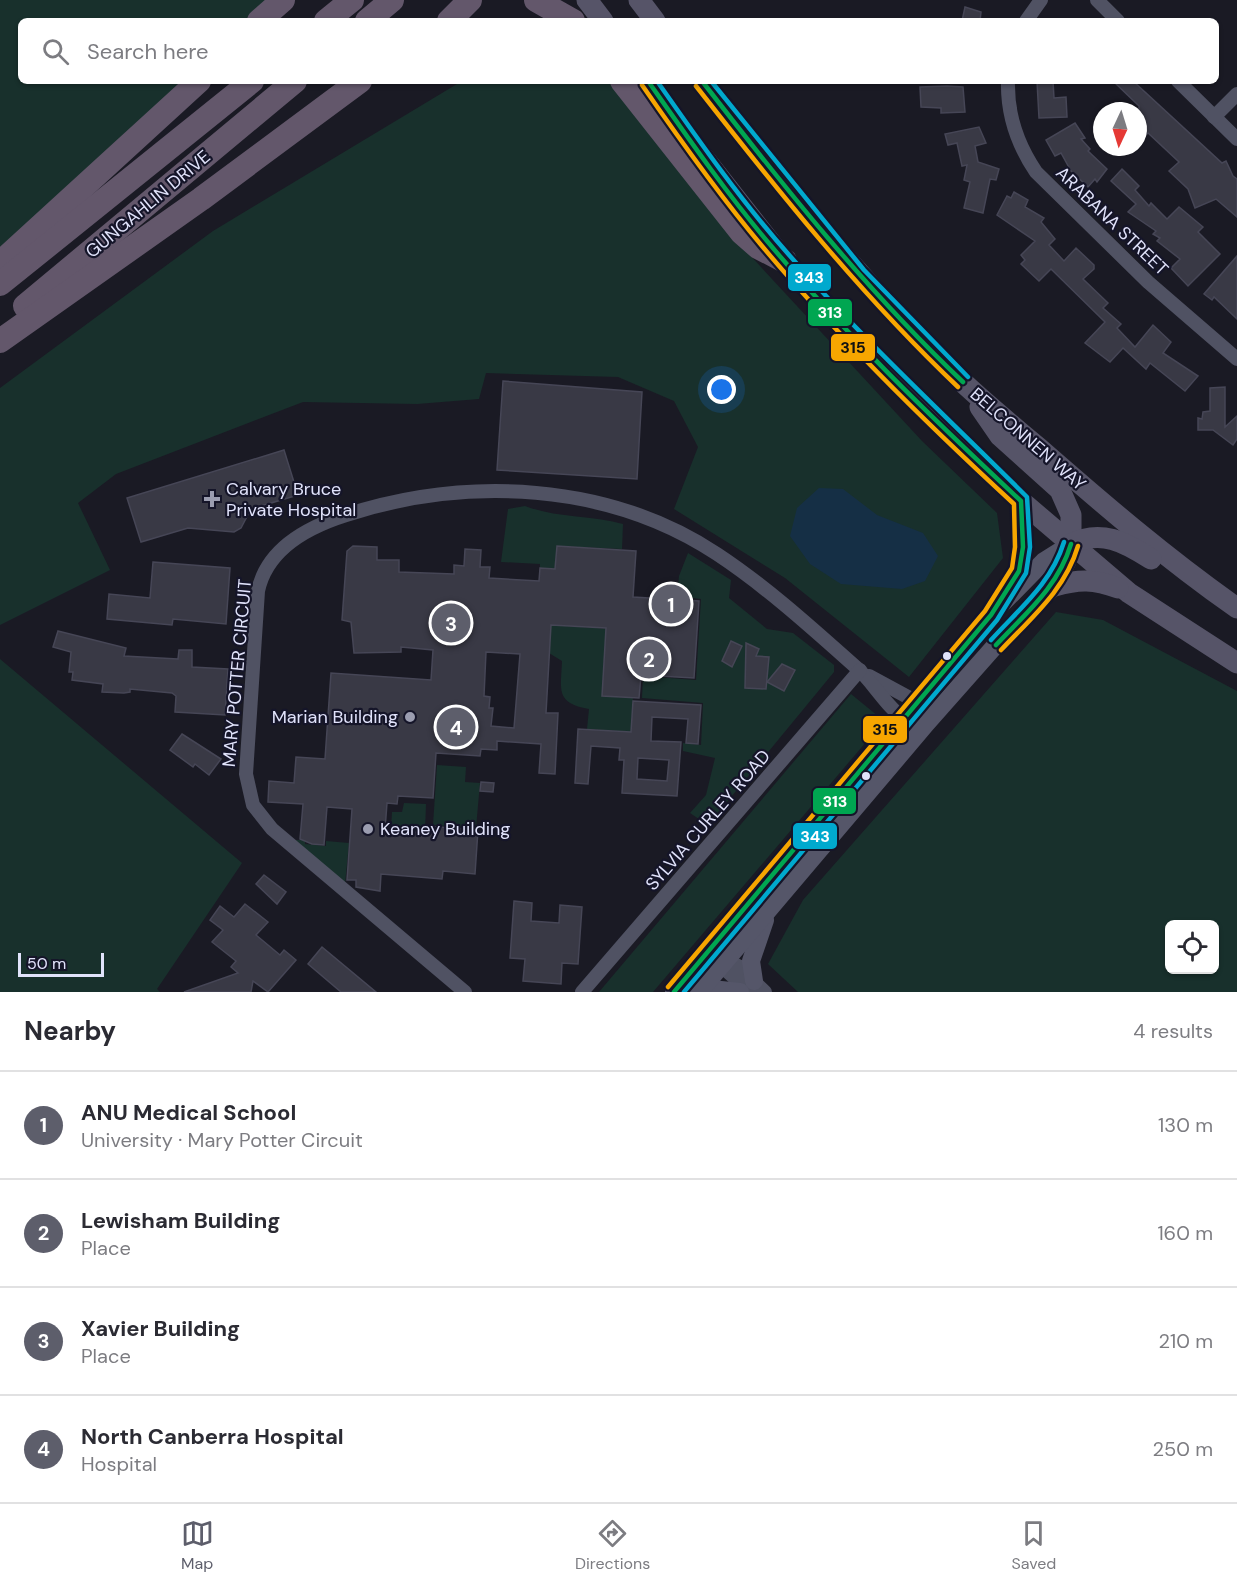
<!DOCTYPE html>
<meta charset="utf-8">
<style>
body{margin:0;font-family:"DM Sans",sans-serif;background:#f2f2f3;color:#2b2b33}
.controls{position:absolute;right:18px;bottom:18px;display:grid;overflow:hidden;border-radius:9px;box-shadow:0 2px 4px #0004}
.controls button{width:54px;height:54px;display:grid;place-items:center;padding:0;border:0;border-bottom:2px solid #e1e1e2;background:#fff;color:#2b2b33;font:30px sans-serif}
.compass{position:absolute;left:1093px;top:102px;width:54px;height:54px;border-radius:50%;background:#fff;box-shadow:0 2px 4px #0004;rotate:184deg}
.scale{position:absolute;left:18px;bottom:15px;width:86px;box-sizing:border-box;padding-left:6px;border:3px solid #e1e3fb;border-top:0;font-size:16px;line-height:21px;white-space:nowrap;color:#e1e3fb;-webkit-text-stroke:4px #151529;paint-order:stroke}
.you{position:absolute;left:722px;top:390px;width:21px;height:21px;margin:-15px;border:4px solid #fff;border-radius:50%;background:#1a73e8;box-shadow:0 0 0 9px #1a73e833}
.badge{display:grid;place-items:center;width:39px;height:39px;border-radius:50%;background:#5d5e6b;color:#fff;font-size:20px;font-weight:700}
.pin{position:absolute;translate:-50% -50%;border:3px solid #fff;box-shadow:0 2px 6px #0006}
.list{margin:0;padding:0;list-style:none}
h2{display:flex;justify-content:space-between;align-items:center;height:78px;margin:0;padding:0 24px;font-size:26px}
h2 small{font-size:20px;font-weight:400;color:#7c7c81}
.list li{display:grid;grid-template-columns:39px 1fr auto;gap:18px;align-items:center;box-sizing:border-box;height:108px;padding:0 24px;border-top:2px solid #e1e1e2}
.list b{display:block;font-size:22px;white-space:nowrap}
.list p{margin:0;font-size:20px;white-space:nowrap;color:#7c7c81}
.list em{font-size:20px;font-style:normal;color:#7c7c81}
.icon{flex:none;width:33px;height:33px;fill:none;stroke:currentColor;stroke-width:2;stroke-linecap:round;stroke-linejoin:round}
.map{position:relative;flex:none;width:1237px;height:992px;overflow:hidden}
.search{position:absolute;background:#fff;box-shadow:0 2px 4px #0004;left:18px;right:18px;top:18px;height:66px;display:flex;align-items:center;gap:15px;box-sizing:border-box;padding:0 21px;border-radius:9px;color:#7c7c81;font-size:22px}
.sheet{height:510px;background:#fff}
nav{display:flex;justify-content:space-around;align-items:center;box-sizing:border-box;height:84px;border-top:2px solid #e1e1e2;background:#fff;font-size:16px;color:#7c7c81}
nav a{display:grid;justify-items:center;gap:3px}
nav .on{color:#5d5e6b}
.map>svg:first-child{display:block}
.green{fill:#18302c;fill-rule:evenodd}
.water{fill:#152f45}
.building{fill:#393945;stroke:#464656;stroke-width:1.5;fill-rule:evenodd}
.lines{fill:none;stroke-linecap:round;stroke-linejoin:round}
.minor{stroke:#505263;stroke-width:14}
.secondary{stroke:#555669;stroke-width:18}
.primary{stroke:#565468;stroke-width:21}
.motorway{stroke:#63576b;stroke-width:24}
.bus-1-casing{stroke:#151529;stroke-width:9}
.bus-2-casing{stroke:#151529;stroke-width:9}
.bus-3-casing{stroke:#151529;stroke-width:9}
.bus-1{stroke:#00a651;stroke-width:4.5}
.bus-2{stroke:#f7a600;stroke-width:4.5}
.bus-3{stroke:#00a9ce;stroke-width:4.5}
.poi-dot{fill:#9b9db0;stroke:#151529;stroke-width:2}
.bus-dot{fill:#e1e3fb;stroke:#151529;stroke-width:2}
.labels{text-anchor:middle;stroke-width:4.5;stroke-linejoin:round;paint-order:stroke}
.street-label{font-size:18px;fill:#e1e3fb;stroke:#151529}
.poi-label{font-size:18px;fill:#e1e3fb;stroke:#151529;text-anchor:start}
.line-badge{stroke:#151529;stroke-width:2}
.badge-label{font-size:16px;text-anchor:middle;font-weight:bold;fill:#fff}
.pale-badge-label{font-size:16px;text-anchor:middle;font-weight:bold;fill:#111}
</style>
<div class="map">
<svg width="1237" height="992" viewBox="0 0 1237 992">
<rect width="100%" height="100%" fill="#1a1a24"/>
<g class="green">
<polygon points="0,0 271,0 250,21 21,21 21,81 185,81 0,252"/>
<polygon points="462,81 613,81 735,239 922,441 997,513 1003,558 909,677 785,578 674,509 698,447 674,401 618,377 486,373 479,399 417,404 303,402 116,474 78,503 110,570 0,625 0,388 213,231"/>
<path d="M525,506C556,518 590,515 623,524L622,549L557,546L555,569L540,568V564L501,562L508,509Z"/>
<polygon points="688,553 731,580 729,598 767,629 793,633 834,665 834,672 708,825 690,813 706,795 715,758 683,751 683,743 701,745 703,703 642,698 643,676 696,680 701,599 677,596 679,576"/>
<path d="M1056,612L1103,620L1237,691V992H798L768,964L803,900ZM1170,924H1214V969H1170Z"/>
<path d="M551,625L626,630L605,643L602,696L633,698L631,732L587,729L589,709C555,703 561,690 562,661L549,653Z"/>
<polygon points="0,659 242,863 157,989 160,992 0,992"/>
<polygon points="851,694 884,721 653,992 599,992"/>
<polygon points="437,765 466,767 465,782 480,783 476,828 433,825"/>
<polygon points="404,803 426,804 425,831 391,829 392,812 402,812"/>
<polygon points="295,840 305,840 305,844 326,846 326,841 349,843 345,884"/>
</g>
<polygon class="water" points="819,488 843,489 877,515 923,533 938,556 925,581 902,589 841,584 810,564 790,536 797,508"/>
<g class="building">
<polygon points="965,7 981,12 980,21 962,21"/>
<polygon points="1037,81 1053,81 1054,98 1066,97 1067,117 1039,118"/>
<polygon points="1113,81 1133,81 1222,163 1226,161 1233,176 1237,179 1237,217 1216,199 1195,208 1188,189 1169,171 1179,162 1148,133 1138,142 1139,106"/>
<polygon points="947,86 963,87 965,112 941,113 941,108 921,107 920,87"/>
<polygon points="1075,123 1085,138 1081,139 1090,149 1088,151 1107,169 1097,182 1095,179 1088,187 1071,171 1061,153 1055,156 1046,140"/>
<polygon points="979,127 986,143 975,146 978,162 999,169 996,180 990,179 983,213 964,208 970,182 964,180 967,165 962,166 957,143 948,145 945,134"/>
<polygon points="1122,169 1139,186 1135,190 1149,206 1151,203 1167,219 1179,207 1203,227 1198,232 1220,254 1188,286 1171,268 1180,259 1157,241 1160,238 1153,234 1156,231 1128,212 1136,204 1111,181"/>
<polygon points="1014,192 1028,200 1025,207 1044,218 1041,222 1055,239 1049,245 1064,261 1076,248 1094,265 1094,269 1083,279 1108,303 1103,308 1121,324 1117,328 1135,347 1153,325 1171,342 1163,353 1198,376 1185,391 1150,363 1146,369 1123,348 1110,362 1085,343 1105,322 1051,269 1039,281 1021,264 1025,260 1021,255 1035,241 997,215 1007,196 1011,198"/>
<polygon points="1237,256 1237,319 1214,297 1212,300 1204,294"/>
<polygon points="503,381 642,392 637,479 497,470"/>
<polygon points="1225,387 1225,427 1237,416 1237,439 1233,445 1213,430 1198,430 1198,418 1202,419 1203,412 1210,411 1210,388"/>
<polygon points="284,450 298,495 251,509 241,528 234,532 188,528 141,542 127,498"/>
<path d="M353,546L377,547V560H399V572L454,574V565L464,566L465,549L481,550L480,567H490L489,578L539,581L540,568L555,569L557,546L636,551L633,597L699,601L694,678L641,675L639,698L602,696L606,628L551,625L546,713H558L555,774L539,773L541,744L497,741V750L481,749L480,756L436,753L433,798L398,796L397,804L387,803L385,830L426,833L427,826L478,830L475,874L443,871L442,879L381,874L380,891L356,887V880H347L352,809L327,807L324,845L312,844L300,839L303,804L268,802L269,781L294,783L296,757L325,759L331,673L431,680L433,650L401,647V652L354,653L351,622L342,620L347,551ZM486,652L520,654L514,728L491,726L493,708H489L490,697L484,696Z"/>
<polygon points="153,562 230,568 226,624 173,619 172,625 107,619 109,594 150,598"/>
<polygon points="58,631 126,648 124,656 178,659 179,650 192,650 192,667 228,669 225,715 175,712 176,696 172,693 130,689 130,692 124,693 102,692 103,684 72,680 73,672 69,672 71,652 53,647"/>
<polygon points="731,641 742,646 732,667 722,661"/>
<polygon points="746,643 759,649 756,656 769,657 766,689 745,688"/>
<polygon points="782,664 795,670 784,691 767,682"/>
<path d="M633,701L701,705L698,744L686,743L688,719L652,717L651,741L681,742L677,796L622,793L624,760H619L620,748L591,746L588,784L575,783L578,729L631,732ZM638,758L669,760L667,781L637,779Z"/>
<polygon points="182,734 221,759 209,775 195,764 193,767 170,750"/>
<polygon points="481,782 494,783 493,792 480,791"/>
<polygon points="264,875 286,892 277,904 256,884"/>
<polygon points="514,901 532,903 531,921 559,923 560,905 582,907 578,964 562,963 561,984 523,981 525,959 510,958"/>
<polygon points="245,904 268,922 256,935 280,955 284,950 296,960 268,992 253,981 251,992 184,992 238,973 231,967 236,961 212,942 223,930 210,920 220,906 234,917"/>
<polygon points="322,947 376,992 341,992 308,964"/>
</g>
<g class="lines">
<g class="minor">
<polyline points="1097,0 1118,21"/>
<polyline points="1026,21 1041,0"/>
<path d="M1008,81C1007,115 1017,144 1036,172L1148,282L1237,359"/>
<polyline points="1178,81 1237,139"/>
<polyline points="1214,117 1237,94"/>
<polyline points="869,676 917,702 920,709"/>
<polyline points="709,951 738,966 765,992"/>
<polyline points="716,961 750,992"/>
<path d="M465,992L272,829L253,805L246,774L258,591C267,548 308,527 346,515C467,476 608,482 717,554C767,587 813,629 858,669C871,680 890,711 904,718C910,721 919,722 926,724"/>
<polyline points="582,992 860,670"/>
</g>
<g class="secondary">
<polyline points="754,981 751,961 765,920"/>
<polyline points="702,988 740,992"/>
<polyline points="674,992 991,615 1044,561 1071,544"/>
<polyline points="699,992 926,724 1018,620 1055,586 1067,562 1071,544"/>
</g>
<g class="primary">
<polyline points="587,0 603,21"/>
<polyline points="639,0 655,21"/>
<polyline points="648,81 682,130 785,261 859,343 918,403 1021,501 1129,593 1237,663"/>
<path d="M702,81C778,180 856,275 944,364C973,394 1007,421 1039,448C1103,504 1167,559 1237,608"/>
<polyline points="980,407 1000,436 1060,490 1071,515 1071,544"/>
<path d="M1071,544C1101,529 1125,542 1151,559"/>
<path d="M1055,586C1079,579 1094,579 1118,588"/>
<polyline points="991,615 1019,571 1023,547 1021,501"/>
</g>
<g class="motorway">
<polyline points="536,0 573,21"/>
<polyline points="259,21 283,0"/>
<polyline points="326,21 352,0"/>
<polyline points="367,21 392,0"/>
<polyline points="449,21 470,0"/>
<polyline points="622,81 742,233 758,247 785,261"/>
<polyline points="0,263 199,81"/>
<polyline points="0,284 252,81"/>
<polyline points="25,306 295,81"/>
<polyline points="0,341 201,199 360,81"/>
</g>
<g class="bus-1-casing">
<g id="bus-1">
<path d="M648,81C686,135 724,190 767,241C845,334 933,419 1021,501L1023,547L1019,571L991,615L674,992"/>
<path d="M702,81C784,187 866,290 963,382"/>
<path d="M996,645C1026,613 1058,587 1071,544"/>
</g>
</g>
<g class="bus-2-casing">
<g id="bus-2">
<path d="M642,85C680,140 719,195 762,246C839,338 926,423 1014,504L1015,547L1012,568L985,611L668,987"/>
<path d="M696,86C778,191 861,295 958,387"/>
<path d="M1001,650C1032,617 1065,590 1078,546"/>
</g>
</g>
<g class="bus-3-casing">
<g id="bus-3">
<path d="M657,81C699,141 741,201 790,256C864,341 947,417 1027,497L1030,547L1026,573L997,620L684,992"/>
<polyline points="711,81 864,270 968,377"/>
<path d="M991,640C1019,609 1051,584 1064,542"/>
</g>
</g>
<use href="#bus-1" class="bus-1"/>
<use href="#bus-2" class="bus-2"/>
<use href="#bus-3" class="bus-3"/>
</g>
<g class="poi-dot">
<path d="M209 490h6v6h6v6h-6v6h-6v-6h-6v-6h6z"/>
<circle cx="410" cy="717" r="6"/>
<circle cx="368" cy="829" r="6"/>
</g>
<g class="bus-dot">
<circle cx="947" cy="656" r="5"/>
<circle cx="866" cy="776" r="5"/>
</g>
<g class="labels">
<g class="street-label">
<text transform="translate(148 204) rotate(-40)" y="6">GUNGAHLIN DRIVE</text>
<text transform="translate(1112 221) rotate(44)" y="6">ARABANA STREET</text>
<text transform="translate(1028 439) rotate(41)" y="6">BELCONNEN WAY</text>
<text transform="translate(237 673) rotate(-85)" y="6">MARY POTTER CIRCUIT</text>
<text transform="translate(708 820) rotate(-49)" y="6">SYLVIA CURLEY ROAD</text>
</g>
<g class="poi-label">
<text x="226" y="495">Calvary Bruce<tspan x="226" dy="21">Private Hospital</tspan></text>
<text x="398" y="723" text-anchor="end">Marian Building</text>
<text x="380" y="835">Keaney Building</text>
</g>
</g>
<g class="line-badge">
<rect x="787" y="263" width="45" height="29" rx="6" fill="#00a9ce"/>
<rect x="807" y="298" width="46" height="29" rx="6" fill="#00a651"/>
<rect x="830" y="333" width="46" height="29" rx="6" fill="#f7a600"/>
<rect x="862" y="715" width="46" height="29" rx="6" fill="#f7a600"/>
<rect x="812" y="787" width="45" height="28" rx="6" fill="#00a651"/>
<rect x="792" y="822" width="46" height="28" rx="6" fill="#00a9ce"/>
</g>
<g class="badge-label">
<text x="809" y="283">343</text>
<text x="830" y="318">313</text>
<text x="835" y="807">313</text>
<text x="815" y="842">343</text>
</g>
<g class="pale-badge-label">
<text x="853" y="353">315</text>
<text x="885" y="735">315</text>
</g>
</svg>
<div class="controls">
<button><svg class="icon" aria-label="locate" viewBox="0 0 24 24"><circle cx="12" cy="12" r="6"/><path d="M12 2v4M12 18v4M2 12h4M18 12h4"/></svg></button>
</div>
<svg class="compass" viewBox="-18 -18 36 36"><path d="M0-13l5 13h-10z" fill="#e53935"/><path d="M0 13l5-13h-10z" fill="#7c7c81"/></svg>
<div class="scale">50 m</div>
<div class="you"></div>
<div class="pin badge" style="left:671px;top:604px">1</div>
<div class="pin badge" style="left:649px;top:659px">2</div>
<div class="pin badge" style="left:451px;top:623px">3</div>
<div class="pin badge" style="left:456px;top:727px">4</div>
<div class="search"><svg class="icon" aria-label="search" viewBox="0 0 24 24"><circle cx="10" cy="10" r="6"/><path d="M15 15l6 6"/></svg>Search here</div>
</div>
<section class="sheet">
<h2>Nearby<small>4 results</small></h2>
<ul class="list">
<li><span class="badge">1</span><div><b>ANU Medical School</b><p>University · Mary Potter Circuit</p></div><em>130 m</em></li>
<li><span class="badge">2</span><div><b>Lewisham Building</b><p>Place</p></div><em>160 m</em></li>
<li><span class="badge">3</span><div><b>Xavier Building</b><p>Place</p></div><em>210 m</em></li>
<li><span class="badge">4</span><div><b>North Canberra Hospital</b><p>Hospital</p></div><em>250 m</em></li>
</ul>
</section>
<nav>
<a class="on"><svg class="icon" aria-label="map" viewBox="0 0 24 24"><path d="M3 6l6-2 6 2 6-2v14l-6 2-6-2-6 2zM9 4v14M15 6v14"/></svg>Map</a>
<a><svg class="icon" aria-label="directions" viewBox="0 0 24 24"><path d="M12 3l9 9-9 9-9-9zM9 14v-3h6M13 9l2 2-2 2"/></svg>Directions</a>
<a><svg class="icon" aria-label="saved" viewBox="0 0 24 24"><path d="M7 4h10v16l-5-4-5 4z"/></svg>Saved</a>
</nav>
